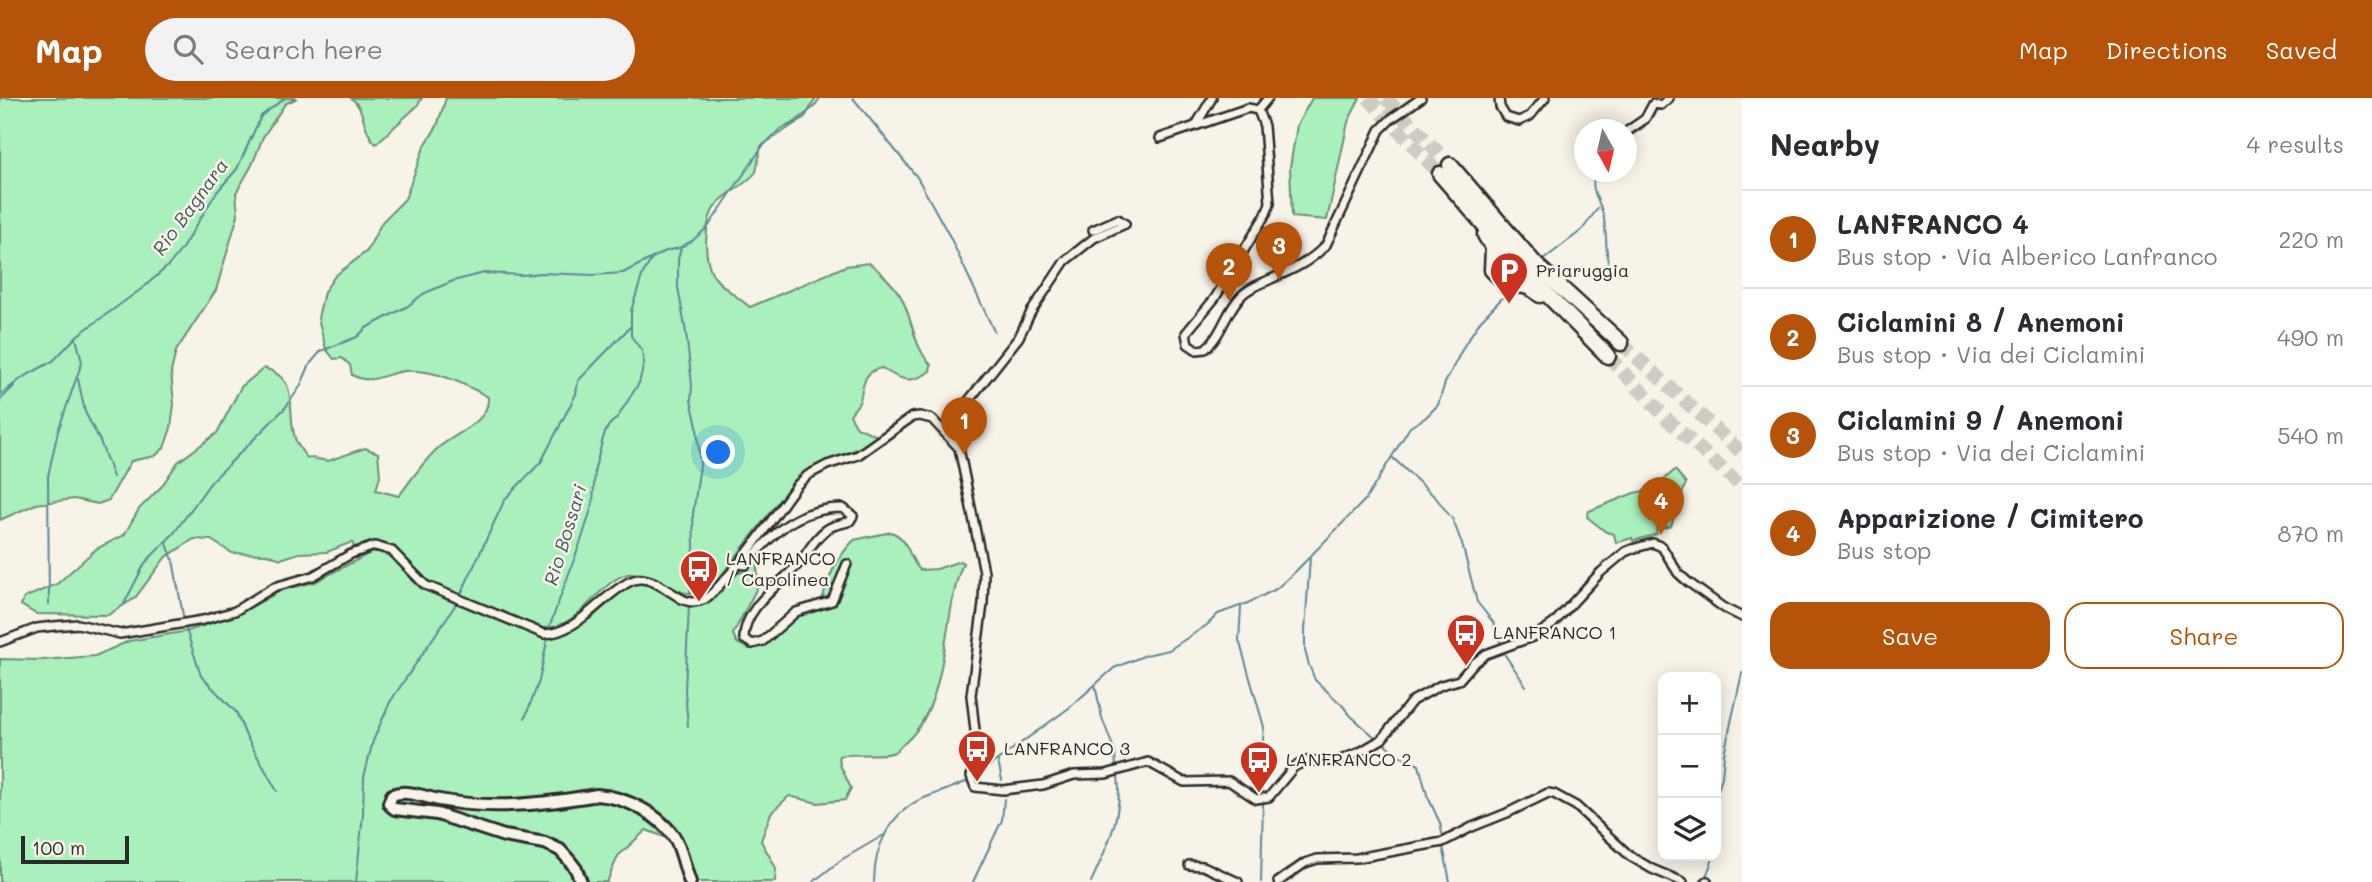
<!DOCTYPE html>
<meta charset="utf-8">
<style>
body{margin:0;font-family:Mali,sans-serif;background:#f2f2f3;color:#2b2b33}
.controls{position:absolute;right:21px;bottom:21px;display:grid;overflow:hidden;border-radius:14px;box-shadow:0 4px 18px #0003}
.controls button{width:63px;height:63px;display:grid;place-items:center;padding:0;border:0;border-bottom:2px solid #e1e1e2;background:#fff;color:#2b2b33;font:35px sans-serif}
.compass{position:absolute;left:1574px;top:21px;width:63px;height:63px;border-radius:50%;background:#fff;box-shadow:0 4px 18px #0003;rotate:172deg}
.scale{position:absolute;left:21px;bottom:18px;width:108px;box-sizing:border-box;padding-left:7px;border:4px solid #2b2b2b;border-top:0;font-size:19px;line-height:24px;white-space:nowrap;color:#2b2b2b;-webkit-text-stroke:5px #f7f3e8;paint-order:stroke}
.you{position:absolute;left:719px;top:355px;width:24px;height:24px;margin:-18px;border:5px solid #fff;border-radius:50%;background:#1a73e8;box-shadow:0 0 0 10px #1a73e833}
.badge{display:grid;place-items:center;width:46px;height:46px;border-radius:50%;background:#b45309;color:#fff;font-size:23px;font-weight:700}
.pin{position:absolute;translate:-50% -58px;filter:drop-shadow(0 2px 4px #0008)}
.pin::after{content:'';position:absolute;top:37px;width:24px;height:21px;background:inherit;clip-path:polygon(0 0,100% 0,50% 100%)}
.list{margin:0;padding:0;list-style:none}
h2{display:flex;justify-content:space-between;align-items:center;height:91px;margin:0;padding:0 28px;font-size:30px}
h2 small{font-size:23px;font-weight:400;color:#7c7c81}
.list li{display:grid;grid-template-columns:46px 1fr auto;gap:21px;align-items:center;box-sizing:border-box;height:98px;padding:0 28px;border-top:2px solid #e1e1e2}
.list b{display:block;font-size:26px;white-space:nowrap}
.list p{margin:0;font-size:23px;white-space:nowrap;color:#7c7c81}
.list em{font-size:23px;font-style:normal;color:#7c7c81}
.actions{display:flex;gap:14px;padding:21px 28px}
.actions a{flex:1;padding:16px 0;border:2px solid #b45309;border-radius:21px;text-align:center;font-size:24px;color:#b45309}
.actions .main{background:#b45309;color:#fff}
.icon{flex:none;width:38px;height:38px;fill:none;stroke:currentColor;stroke-width:2;stroke-linecap:round;stroke-linejoin:round}
.map{position:relative;flex:none;width:1742px;height:784px;overflow:hidden}
header{display:flex;align-items:center;gap:42px;box-sizing:border-box;height:98px;padding:0 35px;background:#b45309;color:#fff}
header strong{font-size:33px}
nav{display:flex;gap:38px;margin-inline-start:auto;font-size:24px}
.search{width:490px;height:63px;background:#f2f2f3;display:flex;align-items:center;gap:18px;box-sizing:border-box;padding:0 24px;border-radius:38px;color:#7c7c81;font-size:26px}
main{display:flex}
aside{flex:1;background:#fff}
.map>svg:first-child{display:block}
.green{fill:#a9f0bc;stroke:#6a8e74;stroke-width:2}
.lines{fill:none;stroke-linecap:round;stroke-linejoin:round}
.stream{stroke:#5d8798;stroke-width:2}
.motorway-tunnel{stroke:#cecbc2;stroke-width:14;stroke-dasharray:14 7;stroke-linecap:butt}
.minor-casing{stroke:#2b2b2b;stroke-width:12}
.secondary-casing{stroke:#2b2b2b;stroke-width:16}
.motorway-casing{stroke:#2b2b2b;stroke-width:19}
.minor{stroke:#f7f3e8;stroke-width:7}
.secondary{stroke:#f7f3e8;stroke-width:10}
.motorway{stroke:#f7f3e8;stroke-width:14}
.labels{text-anchor:middle;stroke-width:5;stroke-linejoin:round;paint-order:stroke}
.poi-label{font-size:18px;fill:#2b2b2b;stroke:#f7f3e8;text-anchor:start}
.water-label{font-size:19px;font-style:italic;fill:#445961;stroke:#f7f3e8}
</style>
<header>
<strong>Map</strong>
<div class="search"><svg class="icon" aria-label="search" viewBox="0 0 24 24"><circle cx="10" cy="10" r="6"/><path d="M15 15l6 6"/></svg>Search here</div>
<nav><a>Map</a><a>Directions</a><a>Saved</a></nav>
</header>
<main>
<div class="map">
<svg width="1742" height="784" viewBox="0 0 1742 784">
<rect width="100%" height="100%" fill="#f7f3e8"/>
<filter id="ink" filterUnits="userSpaceOnUse"><feTurbulence type="fractalNoise" baseFrequency=".0143" numOctaves="2"/><feDisplacementMap in="SourceGraphic" scale="14" xChannelSelector="R" yChannelSelector="G"/><feConvolveMatrix kernelMatrix="1 2 1 2 8 2 1 2 1" color-interpolation-filters="sRGB"/></filter>
<g filter="url(#ink)">
<g class="green">
<polygon points="0,0 297,0 285,6 263,39 252,67 236,95 238,117 216,192 176,253 171,274 174,306 171,330 164,350 155,358 131,363 109,402 98,406 74,401 36,406 0,422"/>
<path d="M351,0H422L417,8L376,46C362,33 366,11 351,0Z"/>
<path d="M446,0H816L805,19L761,48L756,74C746,87 730,93 718,105C703,120 702,165 716,181C726,192 739,200 750,209L846,168L869,165C879,172 893,186 900,197C913,219 912,247 931,267L930,273C912,287 899,282 882,270C863,273 864,286 860,302C859,307 853,311 850,317L857,329L877,338L875,341C847,359 819,361 794,383L721,478C682,522 667,469 628,476C599,482 580,532 543,530L430,485L399,454L389,447L374,443L354,449L352,444L327,454L299,455L281,461L267,456L232,455L211,442L194,441L165,460L135,500L108,517L36,516L21,507L24,500L57,486L96,451L124,437L139,411L161,389L178,364L217,335L241,289L264,270C301,281 286,310 295,340C296,346 302,353 306,359L328,363L365,350L378,355L380,378L376,392L399,398C411,382 422,365 437,351C452,336 490,326 488,299C463,285 434,271 405,273C385,275 372,288 352,277L350,267L342,260L334,261L326,251L318,220L324,194L335,178L367,153L382,124L405,101L424,49L437,28Z"/>
<polygon points="1312,0 1360,0 1348,24 1327,122 1292,119 1290,69 1297,27"/>
<polygon points="1675,372 1686,385 1671,428 1656,432 1657,436 1633,443 1632,440 1616,445 1614,436 1606,434 1587,419 1589,413 1634,395 1653,391"/>
<path d="M891,434C909,440 908,460 920,472L937,471L960,463L963,465C941,518 951,611 901,648C898,651 896,654 892,655C883,658 853,655 839,658L840,667L851,690L845,702L818,705L789,698L771,715L761,743L776,770L775,784H696L687,755L680,740L672,742L646,732L618,758L607,784H0V561L42,562L95,558L129,543L188,533L242,514L282,492L315,484L370,455L381,453L393,459L415,486L544,541L592,520L622,493L635,486L648,485L691,510C711,504 721,491 734,475H740L756,463L759,486L733,536L737,545L749,551C780,541 780,514 820,512C825,486 835,461 854,442Z"/>
</g>
<g class="lines">
<g class="stream">
<polyline points="853,0 917,79 950,139 994,233"/>
<polyline points="1626,41 1644,29 1658,11"/>
<path d="M1595,74C1589,96 1601,102 1604,121C1607,141 1606,160 1610,180"/>
<polyline points="681,150 678,161 678,189 686,235 692,287 691,302 697,328 700,367 693,416 694,450 690,495"/>
<polyline points="1543,162 1582,132 1598,110"/>
<polyline points="78,281 85,314 100,343 113,379"/>
<polyline points="0,297 22,280 53,263 78,237 144,189 169,167 181,152 216,95 237,71 261,18 285,0"/>
<polyline points="0,302 14,288"/>
<polyline points="1393,360 1437,401 1453,422 1462,446 1477,504 1493,524 1501,547"/>
<polyline points="166,443 173,462 184,523"/>
<polyline points="1310,459 1305,532 1305,553 1309,567 1315,582 1342,607 1351,618 1377,641"/>
<polyline points="460,498 505,401 541,364 576,296 578,283 630,229"/>
<polyline points="49,506 48,378 58,333 82,264 76,240"/>
<polyline points="124,506 145,465 174,435 211,384 285,310 300,289 310,266 321,253 357,239 366,230 408,208 423,196 453,183 484,175 522,177 541,175 594,177 623,175 666,153 679,150 692,143 708,129 762,49 779,32 795,24 814,9 820,0"/>
<polyline points="1241,509 1239,542 1264,629 1261,665 1262,698"/>
<polyline points="185,528 201,578 236,614 246,638 277,693"/>
<polyline points="549,530 582,440 593,405 595,370 604,337 609,327 617,320 639,285 644,265 642,253 631,238 631,213 643,175 652,161"/>
<polyline points="1503,554 1526,588"/>
<polyline points="1095,587 1102,620 1115,654 1116,669"/>
<polyline points="525,620 539,583 548,538"/>
<polyline points="688,628 685,592 689,507"/>
<polyline points="1382,644 1402,659 1419,667 1427,697 1440,725 1443,739"/>
<polyline points="998,663 1002,682"/>
<polyline points="974,679 1069,610 1114,570 1146,557 1169,552 1207,527 1218,516 1248,505 1276,491 1295,474 1366,401 1410,329 1425,320 1438,307 1445,285 1465,246 1481,222 1507,195"/>
<polyline points="1716,699 1722,679 1724,656 1742,575"/>
<polyline points="1716,716 1718,734 1716,745"/>
<polyline points="1443,748 1450,784"/>
<polyline points="1705,781 1714,758"/>
<polyline points="356,784 363,716 364,679 373,643 390,604 458,503"/>
<polyline points="813,784 841,762 884,737"/>
<path d="M874,784C874,749 890,714 924,700C940,694 955,689 970,682"/>
<polyline points="973,784 1002,722 1004,701"/>
<path d="M1091,784C1108,747 1123,718 1118,677"/>
<polyline points="1261,784 1263,705"/>
</g>
<g class="motorway-tunnel">
<polyline points="1368,0 1440,76"/>
<polyline points="1386,0 1450,67"/>
<polyline points="1621,245 1742,355"/>
<polyline points="1608,258 1671,325 1742,389"/>
</g>
<g class="minor-casing">
<g id="minor">
<polyline points="1499,0 1500,9 1506,19 1519,23 1530,18 1545,0"/>
<path d="M1258,12L1264,28L1270,105L1266,116L1215,200L1186,235L1188,246L1197,252L1205,251C1222,238 1226,212 1242,197C1250,189 1261,186 1271,181C1292,172 1310,164 1326,147L1380,32L1391,21L1421,0"/>
<polyline points="1258,12 1268,0"/>
<polyline points="1196,27 1212,0"/>
<polyline points="1626,34 1645,21 1653,6 1661,7 1669,0"/>
<polyline points="1160,40 1248,10 1258,12"/>
<polyline points="1093,132 1118,121 1125,126"/>
<polyline points="958,346 958,328 962,311 1019,239 1031,214 1065,163 1094,140 1125,126"/>
<path d="M739,466L746,467C773,434 798,410 843,410L853,418L850,423C844,426 835,426 829,430C817,437 809,452 801,463C783,485 743,509 744,541L752,546L763,543L796,514L832,503L847,466"/>
<path d="M0,544L37,530L54,528L78,526L120,536L203,522L235,513L274,489L313,478L351,456L375,448L392,453L425,487L544,536C579,535 601,497 631,483C650,475 668,494 684,502C691,505 699,504 705,501C714,495 721,485 728,478C753,450 774,418 797,387L808,377L827,367L858,357L912,319L920,318L932,321L959,350L984,474L983,506L971,597L978,659L971,678L975,689L1003,692L1043,687L1074,677L1106,676L1148,664L1184,684L1229,683L1256,701L1269,699L1294,669L1306,663H1338L1360,654L1382,641L1412,603L1441,587L1459,582L1473,566L1486,556L1535,538L1553,526L1601,474L1625,454L1632,451L1653,445L1662,449L1678,475L1688,484L1724,510L1742,519"/>
<polyline points="1189,767 1203,768 1238,784"/>
<polyline points="1278,784 1305,765 1317,761 1357,760 1443,744 1472,729 1507,715 1548,695 1554,696 1576,708 1630,758 1652,771 1683,784"/>
<polyline points="1706,784 1707,783"/>
</g>
</g>
<g class="secondary-casing">
<path id="secondary" d="M581,784L576,771L569,762L560,752L545,745L504,738L437,716L395,711L391,708L389,705L392,697C406,691 424,699 439,702C493,712 544,706 597,697C626,699 661,717 676,742C682,754 685,771 690,784"/>
</g>
<g class="motorway-casing">
<g id="motorway">
<polyline points="1450,67 1536,167 1621,245"/>
<polyline points="1440,76 1526,175 1608,258"/>
<path d="M1485,137L1493,150L1492,172L1509,188C1522,186 1530,188 1540,197"/>
</g>
</g>
<use href="#minor" class="minor"/>
<use href="#secondary" class="secondary"/>
<use href="#motorway" class="motorway"/>
</g>
</g>
<defs>
<g id="parking-pin" transform="scale(2.0125)"><path d="M0 17L-7.5 6A9.5 9.5 0 1 1 7.5 6Z" fill="#c8321e" stroke="#f7f3e8"/><path d="M-3.5-5.5H1a3.5 3.5 0 0 1 0 7H-1V5.5H-3.5ZM-1-3.4V-.6H.8a1.4 1.4 0 0 0 0-2.8Z" fill="#fff"/></g>
<g id="bus-pin" transform="scale(2.0125)"><path d="M0 17L-7.5 6A9.5 9.5 0 1 1 7.5 6Z" fill="#c8321e" stroke="#f7f3e8"/><path d="M-5-6H5V4H4V6H2V4H-2V6H-4V4H-5ZM-3.5-4V0h7V-4ZM-3.5 1.2v1.5H-2V1.2ZM2 1.2v1.5H3.5V1.2Z" fill="#fff"/></g>
</defs>
<g fill-rule="evenodd">
<use href="#parking-pin" x="1509" y="173"/>
<use href="#bus-pin" x="699" y="471"/>
<use href="#bus-pin" x="1466" y="535"/>
<use href="#bus-pin" x="977" y="651"/>
<use href="#bus-pin" x="1259" y="662"/>
</g>
<g class="labels">
<g class="poi-label">
<text x="1536" y="179">Priaruggia</text>
<text x="726" y="467">LANFRANCO<tspan x="726" dy="21">/ Capolinea</tspan></text>
<text x="1493" y="541">LANFRANCO 1</text>
<text x="1004" y="657">LANFRANCO 3</text>
<text x="1286" y="668">LANFRANCO 2</text>
</g>
<g class="water-label">
<text transform="translate(190 109) rotate(-54)" y="7">Rio Bagnara</text>
<text transform="translate(565 437) rotate(-73)" y="7">Rio Bossari</text>
</g>
</g>
</svg>
<div class="controls">
<button>+</button>
<button>−</button>
<button><svg class="icon" aria-label="layers" viewBox="0 0 24 24"><path d="M12 4l9 5-9 5-9-5zM3 14l9 5 9-5"/></svg></button>
</div>
<svg class="compass" viewBox="-18 -18 36 36"><path d="M0-13l5 13h-10z" fill="#e53935"/><path d="M0 13l5-13h-10z" fill="#7c7c81"/></svg>
<div class="scale">100 m</div>
<div class="you"></div>
<div class="pin badge" style="left:964px;top:357px">1</div>
<div class="pin badge" style="left:1229px;top:203px">2</div>
<div class="pin badge" style="left:1279px;top:182px">3</div>
<div class="pin badge" style="left:1661px;top:437px">4</div>
</div>
<aside>
<h2>Nearby<small>4 results</small></h2>
<ul class="list">
<li><span class="badge">1</span><div><b>LANFRANCO 4</b><p>Bus stop · Via Alberico Lanfranco</p></div><em>220 m</em></li>
<li><span class="badge">2</span><div><b>Ciclamini 8 / Anemoni</b><p>Bus stop · Via dei Ciclamini</p></div><em>490 m</em></li>
<li><span class="badge">3</span><div><b>Ciclamini 9 / Anemoni</b><p>Bus stop · Via dei Ciclamini</p></div><em>540 m</em></li>
<li><span class="badge">4</span><div><b>Apparizione / Cimitero</b><p>Bus stop</p></div><em>870 m</em></li>
</ul>
<div class="actions"><a class="main">Save</a><a>Share</a></div>
</aside>
</main>
